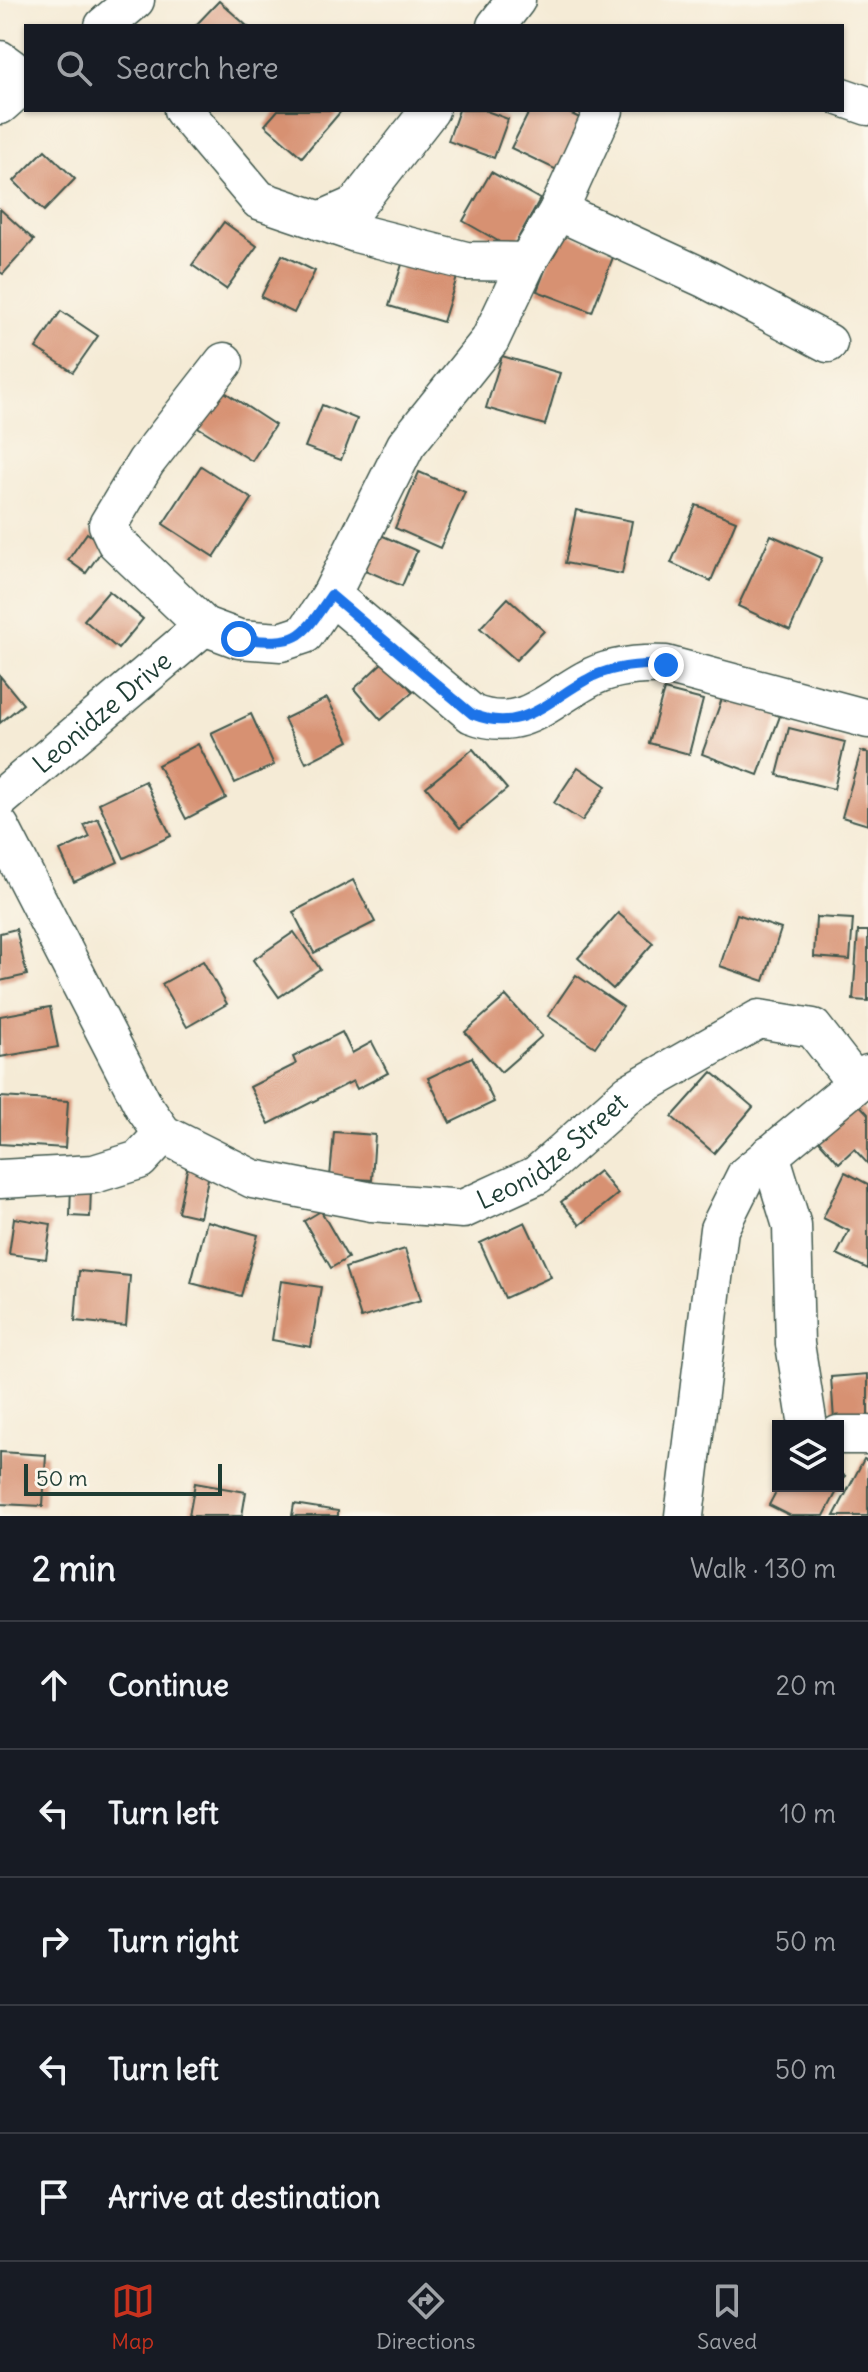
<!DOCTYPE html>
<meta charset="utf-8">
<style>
body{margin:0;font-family:Delius,sans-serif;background:#20242c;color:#f1f3f6}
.controls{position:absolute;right:24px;bottom:24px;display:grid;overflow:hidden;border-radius:0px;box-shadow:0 2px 6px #0004}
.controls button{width:72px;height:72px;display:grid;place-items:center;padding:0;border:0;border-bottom:2px solid #363941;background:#171b24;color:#f1f3f6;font:40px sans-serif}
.scale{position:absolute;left:24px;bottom:20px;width:198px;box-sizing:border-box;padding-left:8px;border:4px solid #1f3d34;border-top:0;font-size:22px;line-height:28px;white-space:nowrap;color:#1f3d34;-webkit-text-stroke:6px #fbf7ec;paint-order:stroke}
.stop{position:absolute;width:24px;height:24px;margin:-18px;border:6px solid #1a73e8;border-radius:50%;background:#fff}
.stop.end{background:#1a73e8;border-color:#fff;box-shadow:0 2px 8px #0008}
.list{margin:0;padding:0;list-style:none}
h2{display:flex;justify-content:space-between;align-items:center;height:104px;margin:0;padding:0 32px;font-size:34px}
h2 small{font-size:26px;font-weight:400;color:#9ea1a6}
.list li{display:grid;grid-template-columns:52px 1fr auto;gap:24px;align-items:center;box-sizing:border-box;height:128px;padding:0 32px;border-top:2px solid #363941}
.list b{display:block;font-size:30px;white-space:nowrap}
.list em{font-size:26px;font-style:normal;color:#9ea1a6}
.icon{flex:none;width:44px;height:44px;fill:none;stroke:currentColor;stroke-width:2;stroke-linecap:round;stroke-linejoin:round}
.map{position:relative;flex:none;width:868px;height:1516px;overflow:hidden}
.search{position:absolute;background:#171b24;box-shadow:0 2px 6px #0004;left:24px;right:24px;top:24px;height:88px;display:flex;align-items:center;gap:20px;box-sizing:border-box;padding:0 28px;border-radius:0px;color:#9ea1a6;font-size:30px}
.sheet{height:744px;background:#171b24}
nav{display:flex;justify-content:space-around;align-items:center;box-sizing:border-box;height:112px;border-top:2px solid #363941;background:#171b24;font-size:22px;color:#9ea1a6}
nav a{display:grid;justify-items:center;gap:4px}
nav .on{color:#c8321e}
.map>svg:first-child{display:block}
.building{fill:#d79172}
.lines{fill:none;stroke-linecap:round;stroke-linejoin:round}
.minor-casing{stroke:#3f574c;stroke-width:41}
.minor{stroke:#fff;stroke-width:38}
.route{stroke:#1a73e8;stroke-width:10}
.labels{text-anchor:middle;stroke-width:6;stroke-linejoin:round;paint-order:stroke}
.street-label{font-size:26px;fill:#1f3d34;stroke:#fbf7ec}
</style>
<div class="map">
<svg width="868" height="1516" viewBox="0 0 868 1516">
<rect width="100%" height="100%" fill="#fbf7ec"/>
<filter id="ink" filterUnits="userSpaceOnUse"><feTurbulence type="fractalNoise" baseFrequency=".0125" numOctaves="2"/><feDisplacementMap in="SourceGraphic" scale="16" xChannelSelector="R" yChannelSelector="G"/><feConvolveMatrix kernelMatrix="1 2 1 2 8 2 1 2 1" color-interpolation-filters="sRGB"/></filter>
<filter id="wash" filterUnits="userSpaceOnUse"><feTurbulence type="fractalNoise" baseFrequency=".006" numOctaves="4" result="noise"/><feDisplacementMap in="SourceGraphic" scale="32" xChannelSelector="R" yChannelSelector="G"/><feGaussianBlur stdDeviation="1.8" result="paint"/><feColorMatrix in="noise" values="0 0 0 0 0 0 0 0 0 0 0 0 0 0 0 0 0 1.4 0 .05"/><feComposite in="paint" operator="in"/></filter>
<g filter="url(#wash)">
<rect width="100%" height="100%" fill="#f5ebd6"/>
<g id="blocks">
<g class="building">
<polygon points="219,1 247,26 195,26"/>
<polygon points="278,110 342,110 302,157 265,125"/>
<polygon points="459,110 484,110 508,119 494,158 448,141"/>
<polygon points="530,110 563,110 584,120 559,171 511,148"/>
<polygon points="45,150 75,179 44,211 14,181"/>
<polygon points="491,172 540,199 512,249 463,221"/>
<polygon points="0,209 34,240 3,274 0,272"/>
<polygon points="224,222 257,246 226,289 192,265"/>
<polygon points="560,231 615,252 592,312 537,291"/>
<polygon points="282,255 315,271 294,313 261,297"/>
<polygon points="404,258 458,274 443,322 389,306"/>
<polygon points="61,311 98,336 73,372 36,348"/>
<polygon points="502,356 560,373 545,425 486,408"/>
<polygon points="217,387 275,425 252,461 193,424"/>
<polygon points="322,405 357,419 341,460 305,447"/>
<polygon points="201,466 252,499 214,557 163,524"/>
<polygon points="419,472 465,492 440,548 395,528"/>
<polygon points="696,505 736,521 711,581 671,563"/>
<polygon points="576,510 632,521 622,574 565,563"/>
<polygon points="374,532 417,551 402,586 358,567"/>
<polygon points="87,533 105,546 86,573 68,560"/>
<polygon points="771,535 822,558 790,630 738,606"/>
<polygon points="109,591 143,619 118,649 84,620"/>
<polygon points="508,598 544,631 516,660 480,628"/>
<polygon points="385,660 413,692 381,720 354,689"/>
<polygon points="0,676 23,704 0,723"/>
<polygon points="664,690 703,700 689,754 649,743"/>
<polygon points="723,696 780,716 758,775 702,754"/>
<polygon points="327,698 349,741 306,763 284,719"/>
<polygon points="251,714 274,765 235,783 211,733"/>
<polygon points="789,728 845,742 834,789 777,775"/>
<polygon points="198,744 226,798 186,819 158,765"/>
<polygon points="473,749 507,789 460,828 426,787"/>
<polygon points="861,751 868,753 868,825 842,817"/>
<polygon points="578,767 606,786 582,821 554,803"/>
<polygon points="145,781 171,836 124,858 99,803"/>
<polygon points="98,818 118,862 74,882 60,851 90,837 84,825"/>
<polygon points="353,880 375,922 314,953 293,912"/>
<polygon points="618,913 653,943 613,989 578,958"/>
<polygon points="737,914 781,929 764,981 720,966"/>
<polygon points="816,917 853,919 850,960 814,957"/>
<polygon points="16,929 27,975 0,981 0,933"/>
<polygon points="858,931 868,931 868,1001 853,1000"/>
<polygon points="294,932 320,969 279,997 253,960"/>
<polygon points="203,961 227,1004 187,1027 162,984"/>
<polygon points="576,975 623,1007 595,1047 548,1016"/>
<polygon points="506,996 542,1036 501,1072 465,1032"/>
<polygon points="50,1007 58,1047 0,1057 0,1016"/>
<polygon points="342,1032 352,1053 372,1042 388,1073 357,1089 353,1081 269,1124 250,1087 296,1064 293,1057"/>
<polygon points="472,1057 494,1102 450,1123 428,1078"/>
<polygon points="712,1072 753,1107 714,1153 672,1117"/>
<polygon points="0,1097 68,1101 65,1148 0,1144"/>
<polygon points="853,1098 868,1114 868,1164 854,1149 839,1163 813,1134"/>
<polygon points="334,1132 375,1135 372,1180 330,1177"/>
<polygon points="188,1165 210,1169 200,1217 178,1212"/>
<polygon points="599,1171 618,1194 580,1225 561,1202"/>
<polygon points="845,1172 868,1184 868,1269 837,1254 849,1231 823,1218"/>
<polygon points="71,1186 91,1187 90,1217 70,1216"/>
<polygon points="321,1211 348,1258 331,1268 304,1221"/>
<polygon points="14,1218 51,1224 46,1259 9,1254"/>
<polygon points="207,1221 258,1235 241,1296 191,1283"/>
<polygon points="525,1222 551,1277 505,1298 480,1243"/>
<polygon points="405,1249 421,1300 361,1318 345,1268"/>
<polygon points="79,1271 130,1276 126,1326 75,1321"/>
<polygon points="281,1281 321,1287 311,1347 272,1340"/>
<polygon points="868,1374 868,1417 834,1420 831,1377"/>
<polygon points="0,1452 46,1455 43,1506 0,1504"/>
<polygon points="864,1459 868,1461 868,1516 834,1516"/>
<polygon points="838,1472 845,1476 824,1516 791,1516 769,1505 779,1486 838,1486"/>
<polygon points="195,1483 246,1492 242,1516 189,1516"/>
<polygon points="294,1504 338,1511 338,1516 292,1516"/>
</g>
</g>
</g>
<g filter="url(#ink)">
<use href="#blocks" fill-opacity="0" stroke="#3f574c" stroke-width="2"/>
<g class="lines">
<g class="minor-casing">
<g id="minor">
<polyline points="104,26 135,0"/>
<polyline points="496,26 516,0"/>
<polyline points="0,60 26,79"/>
<polyline points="842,97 868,106"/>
<polyline points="0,105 26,82"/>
<polyline points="183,110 259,200 356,233 466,261 527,262 558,211 604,110"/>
<polyline points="558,211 704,278 828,343"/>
<polyline points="320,221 356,205 430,110"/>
<polyline points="224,362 146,462 108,525 116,542 204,626 239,639 281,642 305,634 331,595 406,445 490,340 527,262"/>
<path d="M331,595L472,714C521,733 546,702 586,680C610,666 639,664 666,665L868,719"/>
<path id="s1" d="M0,799L204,626"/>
<path id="s2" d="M0,827L144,1107L163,1134L253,1179L372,1202L463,1209L537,1175L629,1093L759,1019L813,1028L855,1082"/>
<polyline points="770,1154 792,1226 795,1344 808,1426"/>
<polyline points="0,1179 94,1174 139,1160 163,1134"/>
<polyline points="838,1435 868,1435"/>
<polyline points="684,1516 719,1229 746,1175 868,1074"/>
</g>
</g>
<use href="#minor" class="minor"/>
</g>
</g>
<g class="lines" filter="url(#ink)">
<path class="route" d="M239,639C298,643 298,644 331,595L472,714C521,734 546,702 586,680C610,666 639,664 666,665"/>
</g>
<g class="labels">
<g class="street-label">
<text dy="9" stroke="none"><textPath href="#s1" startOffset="134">Leonidze Drive</textPath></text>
<text dy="9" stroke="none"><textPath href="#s2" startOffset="768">Leonidze Street</textPath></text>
</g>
</g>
</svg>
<div class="controls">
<button><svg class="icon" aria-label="layers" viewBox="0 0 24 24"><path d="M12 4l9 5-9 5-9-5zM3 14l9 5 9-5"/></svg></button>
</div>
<div class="scale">50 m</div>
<div class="stop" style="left:239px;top:639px"></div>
<div class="stop end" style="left:666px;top:665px"></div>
<div class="search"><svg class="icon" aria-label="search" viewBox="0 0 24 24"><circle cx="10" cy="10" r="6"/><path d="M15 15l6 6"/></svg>Search here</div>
</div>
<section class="sheet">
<h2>2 min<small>Walk · 130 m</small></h2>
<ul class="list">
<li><svg class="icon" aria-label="ahead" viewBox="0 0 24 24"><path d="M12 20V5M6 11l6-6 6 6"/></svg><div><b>Continue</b></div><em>20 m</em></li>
<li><svg class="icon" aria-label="left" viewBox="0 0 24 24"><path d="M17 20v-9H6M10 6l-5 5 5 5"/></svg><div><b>Turn left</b></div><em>10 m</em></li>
<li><svg class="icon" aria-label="right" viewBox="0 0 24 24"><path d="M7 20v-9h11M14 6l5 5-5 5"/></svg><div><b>Turn right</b></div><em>50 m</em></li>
<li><svg class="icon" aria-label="left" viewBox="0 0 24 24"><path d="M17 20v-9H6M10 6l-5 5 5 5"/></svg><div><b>Turn left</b></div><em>50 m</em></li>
<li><svg class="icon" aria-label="arrive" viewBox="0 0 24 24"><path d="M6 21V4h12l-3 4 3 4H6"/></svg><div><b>Arrive at destination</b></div></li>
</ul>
</section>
<nav>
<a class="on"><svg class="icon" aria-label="map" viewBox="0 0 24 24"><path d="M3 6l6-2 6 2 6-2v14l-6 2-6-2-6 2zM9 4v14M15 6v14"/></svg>Map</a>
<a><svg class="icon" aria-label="directions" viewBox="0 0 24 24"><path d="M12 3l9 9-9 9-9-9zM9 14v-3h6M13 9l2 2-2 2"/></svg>Directions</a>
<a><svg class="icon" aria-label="saved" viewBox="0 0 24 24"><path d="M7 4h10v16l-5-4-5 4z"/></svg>Saved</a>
</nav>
